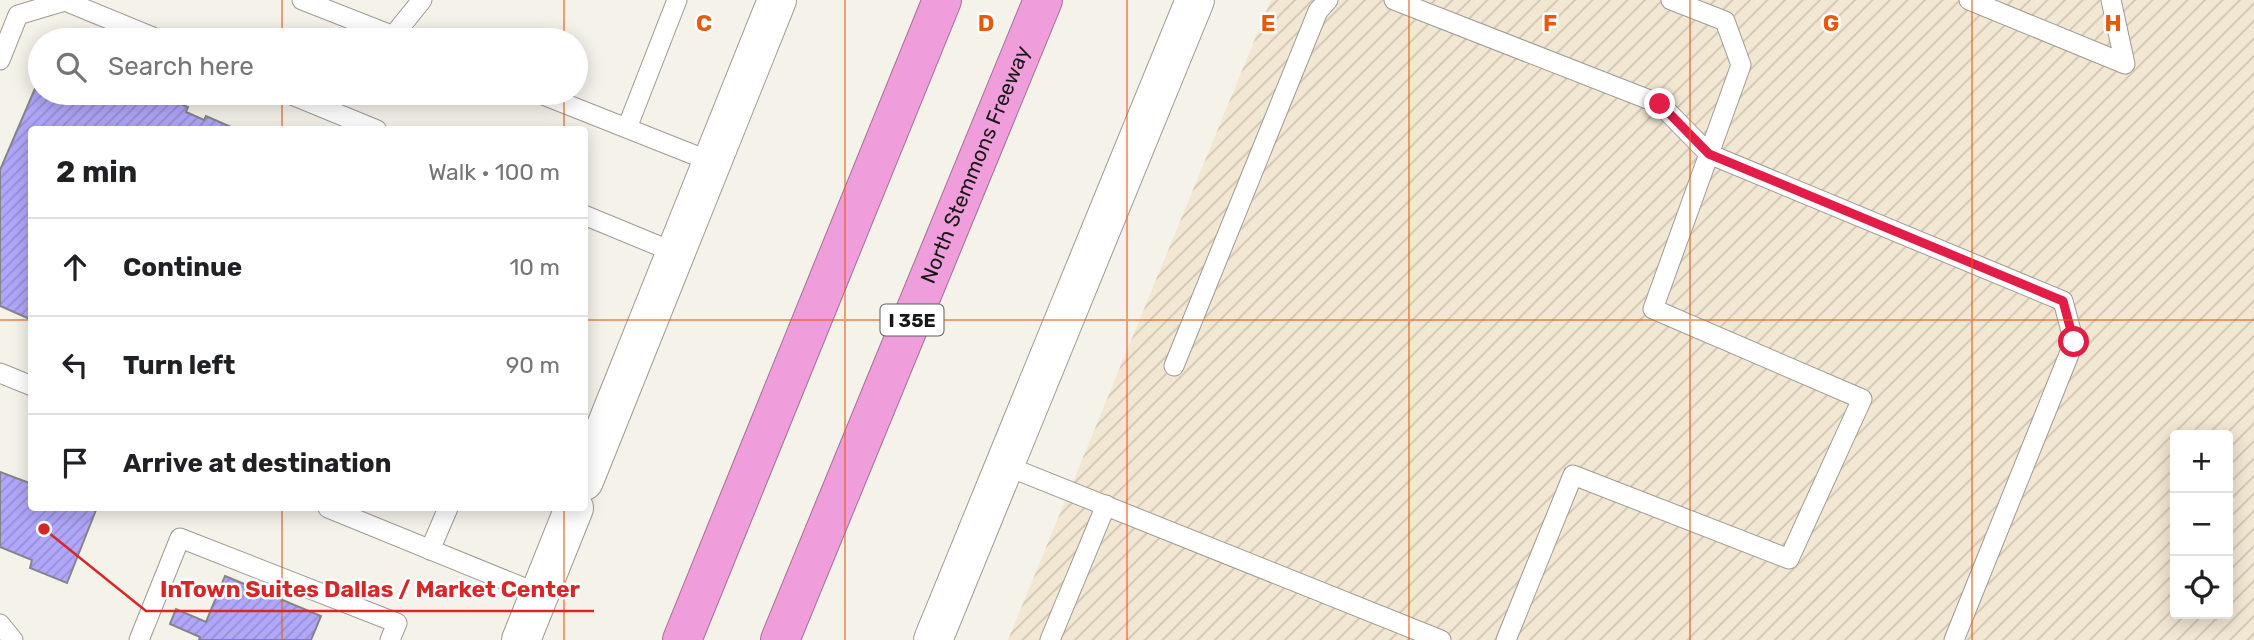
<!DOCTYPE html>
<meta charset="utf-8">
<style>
body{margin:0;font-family:Rubik,sans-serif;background:#f2f2f2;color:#202124}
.controls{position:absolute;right:21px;bottom:21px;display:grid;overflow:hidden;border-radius:7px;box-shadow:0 4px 18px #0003}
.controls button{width:63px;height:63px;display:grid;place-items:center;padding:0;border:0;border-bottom:2px solid #e0e0e0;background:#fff;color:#202124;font:35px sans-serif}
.stop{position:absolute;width:21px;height:21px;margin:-16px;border:5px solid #e11d48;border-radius:50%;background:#fff}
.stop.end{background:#e11d48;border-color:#fff;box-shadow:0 2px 7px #0008}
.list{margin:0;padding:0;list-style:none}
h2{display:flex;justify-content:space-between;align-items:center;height:91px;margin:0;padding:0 28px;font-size:30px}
h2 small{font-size:23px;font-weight:400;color:#757577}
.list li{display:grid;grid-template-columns:46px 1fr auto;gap:21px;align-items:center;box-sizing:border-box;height:98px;padding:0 28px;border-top:2px solid #e0e0e0}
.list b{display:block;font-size:26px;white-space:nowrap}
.list em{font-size:23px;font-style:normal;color:#757577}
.icon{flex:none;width:38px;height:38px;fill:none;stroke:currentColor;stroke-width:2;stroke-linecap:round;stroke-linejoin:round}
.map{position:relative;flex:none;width:2254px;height:640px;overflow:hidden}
.search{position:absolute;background:#fff;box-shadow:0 4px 18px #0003;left:28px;top:28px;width:560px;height:77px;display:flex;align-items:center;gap:18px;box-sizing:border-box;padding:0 24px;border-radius:38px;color:#757577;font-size:26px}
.panel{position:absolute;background:#fff;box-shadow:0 4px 18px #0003;left:28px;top:126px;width:560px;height:385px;border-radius:7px}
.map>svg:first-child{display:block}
.industrial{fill:url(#industrial-furrows);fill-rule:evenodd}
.building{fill:url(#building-hatch);stroke:#84848b;stroke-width:2}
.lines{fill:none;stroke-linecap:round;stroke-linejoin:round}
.lane-casing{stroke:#9d9b94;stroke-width:21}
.secondary-casing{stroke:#9d9b94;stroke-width:40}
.highway-casing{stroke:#a46f95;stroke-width:40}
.lane{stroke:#fff;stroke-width:19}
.secondary{stroke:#fff;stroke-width:38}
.highway{stroke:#f09edb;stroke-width:38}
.route{stroke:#e11d48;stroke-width:9}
.grid{fill:none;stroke:#e8590c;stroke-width:2;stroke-opacity:0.55}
.labels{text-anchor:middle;stroke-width:5;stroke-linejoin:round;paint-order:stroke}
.shield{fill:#fff;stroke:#5d5d5a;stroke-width:2}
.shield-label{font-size:19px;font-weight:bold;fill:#181714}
.street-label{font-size:21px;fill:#181714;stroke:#fff}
.grid-label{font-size:23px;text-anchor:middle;font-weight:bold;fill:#e8590c;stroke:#fff;stroke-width:5;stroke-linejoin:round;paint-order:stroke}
.leader{fill:none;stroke:#d62828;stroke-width:2.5}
.callout-dot{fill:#d62828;stroke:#fff;stroke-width:2.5}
.callout-label{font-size:23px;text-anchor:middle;font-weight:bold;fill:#d62828;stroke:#fff;stroke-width:5;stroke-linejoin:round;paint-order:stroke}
</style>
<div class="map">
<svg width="2254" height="640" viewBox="0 0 2254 640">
<defs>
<pattern id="industrial-furrows" width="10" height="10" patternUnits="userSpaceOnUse" patternTransform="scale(1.75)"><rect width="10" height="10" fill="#f2e7d2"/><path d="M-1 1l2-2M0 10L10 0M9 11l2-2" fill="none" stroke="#cfc5b3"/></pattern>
<pattern id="building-hatch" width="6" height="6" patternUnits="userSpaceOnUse" patternTransform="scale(1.75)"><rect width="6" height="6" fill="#b0a7fa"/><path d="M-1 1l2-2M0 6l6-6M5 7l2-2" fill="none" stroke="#978fd5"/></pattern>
</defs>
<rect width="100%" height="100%" fill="#f5f2ea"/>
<path class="industrial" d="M1271,0H2254V640H1008ZM2175,435H2228V614H2175Z"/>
<g class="building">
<polygon points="40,68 40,93 139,93 149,97 154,93 188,107 186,112 204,120 206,116 238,130 32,130 32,320 0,306 0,170 40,77 37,76"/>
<polygon points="0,472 32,484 32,508 89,508 96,510 67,583 30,568 32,560 0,547"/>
<polygon points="225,576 321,616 311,640 199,640 200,637 170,624 176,609 206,622"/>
</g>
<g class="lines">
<g class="lane-casing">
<g id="lane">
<polyline points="302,0 404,40"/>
<polyline points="1394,0 1660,104 1709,154 1741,65 1725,21 1671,0"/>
<polyline points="1969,0 2125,64 2111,0"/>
<polyline points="393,36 422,0"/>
<polyline points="0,60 18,15 65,1 160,40"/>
<polyline points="287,93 377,130"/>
<polyline points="538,93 712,162"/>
<polyline points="627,128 677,0"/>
<polyline points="584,215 676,253"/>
<polyline points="1174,366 1318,11 1328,0"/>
<polyline points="0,373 32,386"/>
<polyline points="1004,465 1441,640"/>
<polyline points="328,508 539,594"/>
<polyline points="430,550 448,508"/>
<polyline points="0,624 13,640"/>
<polyline points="139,640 180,538 397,623 390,640"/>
<polyline points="1050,640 1106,505"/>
<polyline points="1506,640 1573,475 1789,559 1862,399 1653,309 1709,154 2063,301 2074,342 1954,640"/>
</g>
</g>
<g class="secondary-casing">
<g id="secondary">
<polyline points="584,481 777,0"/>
<polyline points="521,640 574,508"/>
<polyline points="933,640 1195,0"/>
</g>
</g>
<g class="highway-casing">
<g id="highway">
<polyline points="682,640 942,0"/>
<path id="s1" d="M780,640L1043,0"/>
</g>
</g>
<use href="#lane" class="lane"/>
<use href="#secondary" class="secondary"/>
<use href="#highway" class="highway"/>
</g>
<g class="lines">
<polyline class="route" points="1660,104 1709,154 2063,301 2074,342"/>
</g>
<path class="grid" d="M282,0V40M564,0V40M845,0V640M1127,0V640M1409,0V640M1690,0V640M1972,0V640M282,93V130M564,93V130M0,320H32M584,320H2254M282,508V640M564,508V640"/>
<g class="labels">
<rect class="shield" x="880.5" y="304.5" width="63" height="31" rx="5"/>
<g class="shield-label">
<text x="912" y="327">I 35E</text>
</g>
<g class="street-label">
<text dy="7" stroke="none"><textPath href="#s1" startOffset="514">North Stemmons Freeway</textPath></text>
</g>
</g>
<g class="grid-label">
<text x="704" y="31">C</text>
<text x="986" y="31">D</text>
<text x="1268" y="31">E</text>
<text x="1550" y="31">F</text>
<text x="1831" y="31">G</text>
<text x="2113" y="31">H</text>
</g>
<path class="leader" d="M44 529L146 611H594"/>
<circle class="callout-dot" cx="44" cy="529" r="7"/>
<g class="callout-label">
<text x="370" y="597">InTown Suites Dallas / Market Center</text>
</g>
</svg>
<div class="controls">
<button>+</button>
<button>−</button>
<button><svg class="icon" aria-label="locate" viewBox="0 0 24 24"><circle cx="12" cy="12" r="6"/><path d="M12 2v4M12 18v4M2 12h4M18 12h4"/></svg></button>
</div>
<div class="stop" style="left:2074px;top:342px"></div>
<div class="stop end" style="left:1660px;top:104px"></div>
<div class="search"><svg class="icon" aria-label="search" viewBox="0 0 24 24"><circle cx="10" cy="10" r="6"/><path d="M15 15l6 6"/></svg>Search here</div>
<section class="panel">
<h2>2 min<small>Walk · 100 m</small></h2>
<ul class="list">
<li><svg class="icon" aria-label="ahead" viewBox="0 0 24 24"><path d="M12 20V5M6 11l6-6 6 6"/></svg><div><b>Continue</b></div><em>10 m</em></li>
<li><svg class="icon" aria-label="left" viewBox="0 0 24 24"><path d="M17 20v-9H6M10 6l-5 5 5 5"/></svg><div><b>Turn left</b></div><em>90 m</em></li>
<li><svg class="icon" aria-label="arrive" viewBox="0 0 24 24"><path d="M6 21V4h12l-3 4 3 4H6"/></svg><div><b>Arrive at destination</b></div></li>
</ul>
</section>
</div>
